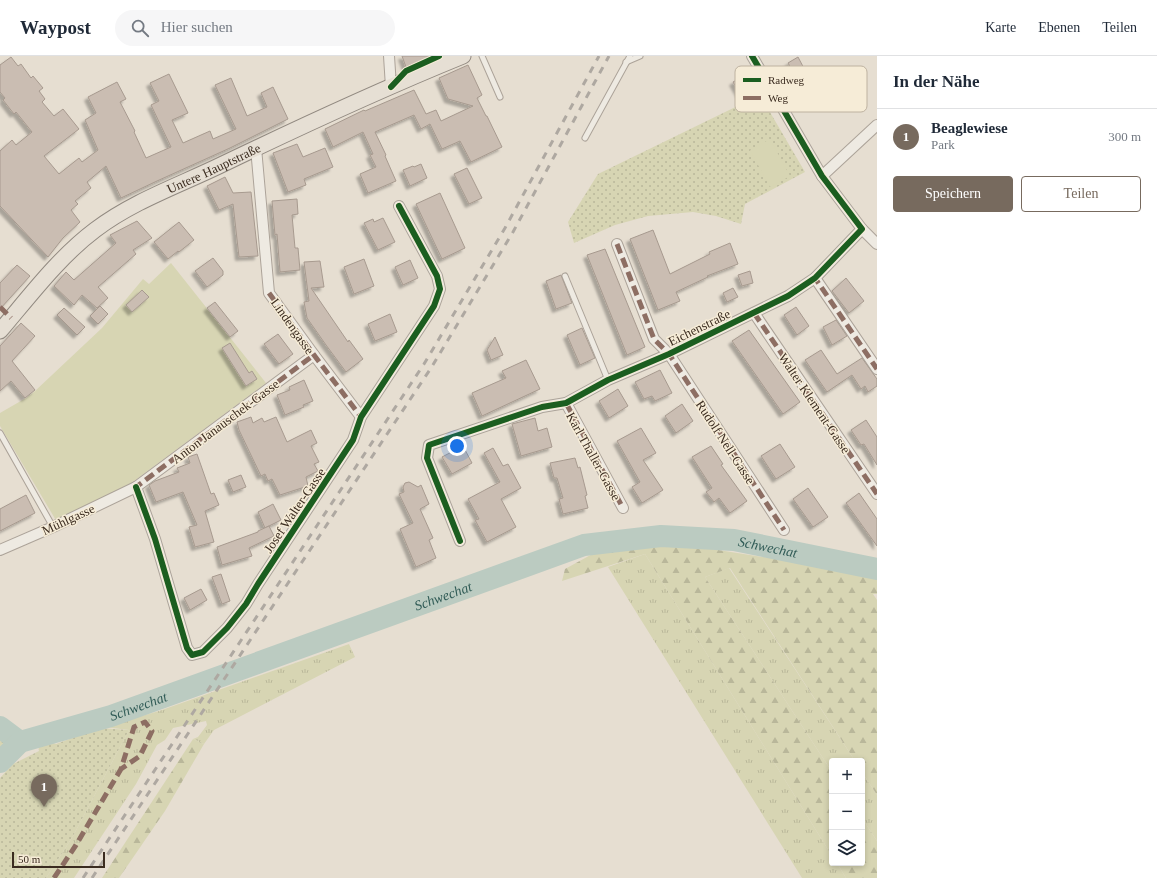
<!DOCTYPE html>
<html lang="de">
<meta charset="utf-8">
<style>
body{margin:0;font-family:Georgia,serif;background:#f6f6f7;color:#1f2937}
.controls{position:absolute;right:12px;bottom:12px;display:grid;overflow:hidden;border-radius:4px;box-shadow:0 2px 6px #0003}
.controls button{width:36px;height:36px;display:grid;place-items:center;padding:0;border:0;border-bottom:1px solid #e0e1e3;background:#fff;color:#1f2937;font:20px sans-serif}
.scale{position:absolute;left:12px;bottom:10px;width:93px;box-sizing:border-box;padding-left:4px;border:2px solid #3b2c20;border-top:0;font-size:11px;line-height:14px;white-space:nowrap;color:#3b2c20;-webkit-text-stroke:3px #f6ecd7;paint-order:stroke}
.you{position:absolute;left:457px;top:390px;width:14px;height:14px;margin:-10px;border:3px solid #fff;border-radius:50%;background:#1a73e8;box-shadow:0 0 0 6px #1a73e833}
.badge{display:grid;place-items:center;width:26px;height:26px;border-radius:50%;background:#776a5e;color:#fff;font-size:13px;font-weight:700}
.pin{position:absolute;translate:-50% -33px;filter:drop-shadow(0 1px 2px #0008)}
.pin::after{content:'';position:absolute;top:21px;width:14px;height:12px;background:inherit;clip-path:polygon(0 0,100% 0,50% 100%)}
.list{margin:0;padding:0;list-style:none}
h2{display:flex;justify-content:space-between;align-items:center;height:52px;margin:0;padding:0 16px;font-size:17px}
h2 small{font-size:13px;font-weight:400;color:#747a83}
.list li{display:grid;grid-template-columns:26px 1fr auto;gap:12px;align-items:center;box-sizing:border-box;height:56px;padding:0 16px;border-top:1px solid #e0e1e3}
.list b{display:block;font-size:15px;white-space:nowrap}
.list p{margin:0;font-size:13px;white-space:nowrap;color:#747a83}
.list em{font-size:13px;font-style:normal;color:#747a83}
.actions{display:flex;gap:8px;padding:12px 16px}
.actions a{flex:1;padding:9px 0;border:1px solid #776a5e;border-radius:4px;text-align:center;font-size:14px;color:#776a5e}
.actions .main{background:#776a5e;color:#fff}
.icon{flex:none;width:22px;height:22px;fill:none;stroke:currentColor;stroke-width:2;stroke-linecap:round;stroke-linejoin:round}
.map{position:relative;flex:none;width:877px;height:822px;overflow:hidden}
header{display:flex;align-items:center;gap:24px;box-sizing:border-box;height:56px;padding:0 20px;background:#fff;border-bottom:1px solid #e0e1e3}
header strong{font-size:19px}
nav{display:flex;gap:22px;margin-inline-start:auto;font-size:14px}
.search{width:280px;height:36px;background:#f6f6f7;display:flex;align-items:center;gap:10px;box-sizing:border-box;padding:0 14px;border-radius:22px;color:#747a83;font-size:15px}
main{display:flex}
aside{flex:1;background:#fff}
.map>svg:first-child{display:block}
.grass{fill:url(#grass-tufts)}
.forest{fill:url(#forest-firs)}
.park{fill:url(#park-dots)}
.garden{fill:#d7d5b3}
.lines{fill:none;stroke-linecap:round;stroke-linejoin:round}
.river{stroke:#bbcbc1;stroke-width:22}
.building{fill:#cabdb2;stroke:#a79a8f;filter:url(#shadow)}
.service-casing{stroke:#aca399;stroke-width:7}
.minor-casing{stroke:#aca399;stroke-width:12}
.primary-casing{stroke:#918980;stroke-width:17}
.service{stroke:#eeeae2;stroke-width:5}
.minor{stroke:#eeeae2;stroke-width:10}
.primary{stroke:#e6dfd4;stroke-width:15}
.rail{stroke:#aea8a1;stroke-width:3;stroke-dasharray:7 7;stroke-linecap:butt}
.quiet{stroke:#8d6e63;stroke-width:5;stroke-dasharray:10 5;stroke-linecap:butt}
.cycleway-casing{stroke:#f6ecd7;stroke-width:8}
.cycleway{stroke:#1b5e20;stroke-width:6}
.labels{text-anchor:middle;stroke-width:3;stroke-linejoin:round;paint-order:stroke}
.street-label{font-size:13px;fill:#3b2c20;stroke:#f6ecd7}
.water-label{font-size:14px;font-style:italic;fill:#305b56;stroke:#f6ecd7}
.key{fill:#f6ecd7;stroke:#beb2a0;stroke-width:1}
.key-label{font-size:11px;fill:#3b2c20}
</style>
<header>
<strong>Waypost</strong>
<div class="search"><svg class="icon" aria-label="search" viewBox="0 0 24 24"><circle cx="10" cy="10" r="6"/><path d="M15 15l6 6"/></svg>Hier suchen</div>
<nav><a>Karte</a><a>Ebenen</a><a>Teilen</a></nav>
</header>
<main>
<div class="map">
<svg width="877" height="822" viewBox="0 0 877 822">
<defs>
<pattern id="grass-tufts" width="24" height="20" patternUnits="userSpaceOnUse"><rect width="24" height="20" fill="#d7d5b3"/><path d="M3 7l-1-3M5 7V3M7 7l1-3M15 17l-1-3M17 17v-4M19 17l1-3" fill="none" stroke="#b9b79a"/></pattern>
<pattern id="forest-firs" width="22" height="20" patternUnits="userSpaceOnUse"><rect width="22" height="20" fill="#d7d5b3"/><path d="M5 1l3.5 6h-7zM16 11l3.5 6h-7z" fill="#b9b79a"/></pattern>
<pattern id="park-dots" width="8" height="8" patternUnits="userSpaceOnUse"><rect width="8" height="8" fill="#d7d5b3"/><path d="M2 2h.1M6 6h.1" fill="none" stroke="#b9b79a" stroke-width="1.8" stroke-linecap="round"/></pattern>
<filter id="shadow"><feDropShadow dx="-3.5" dy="3.5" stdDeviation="1" flood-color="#0004"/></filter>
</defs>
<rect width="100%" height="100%" fill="#e6ded1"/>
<g class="grass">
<polygon points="645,498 832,800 832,807 837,807 846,822 802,822 608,511"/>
<polygon points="729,512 855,705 832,705 832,716 705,521"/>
<polygon points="349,588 355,601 214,674 204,688 193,683 198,681 207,669 206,665 173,672 165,684 157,689 136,728 74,822 46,822 73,780 129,674 104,671 159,655"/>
<polygon points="862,716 877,739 877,785 862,762"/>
</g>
<g class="forest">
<polygon points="668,486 877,519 877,538 873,538 877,544 877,739 862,716 862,705 855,705 730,512 705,521 832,716 832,800 645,498 562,525 565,513 607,490"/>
<polygon points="0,676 12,685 0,699"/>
<polygon points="193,683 204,688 165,755 119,822 102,822"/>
<polygon points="862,762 877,785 877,822 846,822 837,807 862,807"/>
</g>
<g class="park">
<polygon points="760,39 805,116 745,148 741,168 716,160 693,156 648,160 615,169 574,187 568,166 598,118"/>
<polygon points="99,672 129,674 73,780 46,822 0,822 0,722 13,708 39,695 38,687 45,684 56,688"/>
</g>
<g class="garden">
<polygon points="770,83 790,120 770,131 750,94"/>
<polygon points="171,207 266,327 122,434 57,466 0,370 0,357 26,342 35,335 102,272 143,223 149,228"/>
</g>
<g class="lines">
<g class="river">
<polyline points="0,671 20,686"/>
<path id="s1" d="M0,706L20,686L111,660L584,489L661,480L734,484L877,513"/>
</g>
</g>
<g class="building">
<polygon points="402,0 432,0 406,11"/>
<polygon points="11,1 18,10 21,8 31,22 33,20 43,32 39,35 45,43 42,46 54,60 63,53 79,73 44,100 59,118 79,102 82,106 98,94 85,64 96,57 88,41 117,26 126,43 120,46 135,75 134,76 146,102 171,91 151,49 159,45 150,27 169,18 188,57 172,64 183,87 210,75 213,83 236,73 215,29 231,22 247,60 267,51 261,37 273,31 288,63 230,92 157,125 121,142 106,110 87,126 91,132 75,145 78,148 71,154 80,166 63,182 48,201 0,150 0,95 12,84 16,89 32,76 16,56 14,58 3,44 5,42 0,36 0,9"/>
<polygon points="798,1 807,18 809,17 814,26 806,30 810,37 798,44 789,29 798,24 788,7"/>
<polygon points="468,9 482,39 477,42 486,60 487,60 502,91 471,106 460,85 442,93 430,68 421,73 414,59 375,76 386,99 385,100 396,125 368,137 360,118 376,111 370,99 373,98 363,76 333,91 325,73 364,54 365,55 414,34 426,58 436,54 441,65 473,50 448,43 439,22"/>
<polygon points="751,16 761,35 744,45 733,26"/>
<polygon points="297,88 303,101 325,92 333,111 304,123 306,129 288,136 273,97"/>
<polygon points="421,108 427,122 410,130 403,114 413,110 414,111"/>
<polygon points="467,112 482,142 469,148 454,118"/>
<polygon points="225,121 233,137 251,136 258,200 239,201 233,148 219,154 207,130"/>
<polygon points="440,137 465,192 442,203 416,148"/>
<polygon points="297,143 298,158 292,159 295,192 298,192 300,214 280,216 277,178 275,179 272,145"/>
<polygon points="383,162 395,186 378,194 364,167 373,163 374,166"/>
<polygon points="137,165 152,182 133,194 136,198 98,231 108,242 97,252 82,239 74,249 54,230 66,216 74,224 116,187 110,179"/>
<polygon points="179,166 194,184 179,196 178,195 168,203 154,186"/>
<polygon points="653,174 670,218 710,198 709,196 730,187 738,208 707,220 708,221 676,236 680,245 658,254 630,183"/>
<polygon points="605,193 645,291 627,299 587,199"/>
<polygon points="213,202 223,215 223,219 207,231 195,215"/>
<polygon points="364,203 374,230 354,238 344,211"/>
<polygon points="410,204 418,222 403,229 395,211"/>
<polygon points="320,205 324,231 311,232 348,286 349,284 363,303 346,316 326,289 307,262 304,246 309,245 304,206"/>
<polygon points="17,209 30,220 0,253 0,227"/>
<polygon points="750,215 753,227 742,230 738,219"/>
<polygon points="561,219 572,247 556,253 546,225"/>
<polygon points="846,222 864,245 849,257 832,235"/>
<polygon points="733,232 738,241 727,246 723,237"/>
<polygon points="142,234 149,241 132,256 126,249"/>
<polygon points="215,246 238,275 230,281 207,252"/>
<polygon points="100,250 108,258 98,268 90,260"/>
<polygon points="796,251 809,270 797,279 784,259"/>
<polygon points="64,252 85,271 77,279 57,259"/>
<polygon points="390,258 397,276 375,285 368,268"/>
<polygon points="836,264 847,280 832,289 823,271"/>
<polygon points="21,267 35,280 12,305 35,334 25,342 11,325 0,335 0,290"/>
<polygon points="582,272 595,302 580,309 567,279"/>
<polygon points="749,274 800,346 783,358 732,285"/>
<polygon points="278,278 293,298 279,308 264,288"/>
<polygon points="495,281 503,299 491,304 487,294"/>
<polygon points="230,287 249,317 252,315 257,323 246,330 222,292"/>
<polygon points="821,294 837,318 862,302 877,323 877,330 868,336 865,330 861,333 852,319 827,336 805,304"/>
<polygon points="526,304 540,333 482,360 472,337 506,322 502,315"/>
<polygon points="660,314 672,337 655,345 652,340 644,343 635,326"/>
<polygon points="304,324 313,345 303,349 304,351 285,359 277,339 290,334 289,331"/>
<polygon points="618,333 628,350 609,362 599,345"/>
<polygon points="682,348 693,365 676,377 665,360"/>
<polygon points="251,361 253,367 262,362 264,366 276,361 287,386 311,374 317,387 311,390 319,406 314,408 318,415 306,421 308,430 280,439 272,423 268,425 265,418 261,420 239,374 237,366"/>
<polygon points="535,362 538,375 547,372 552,391 521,400 512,368"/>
<polygon points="866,364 877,381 877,409 864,388 861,389 851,374"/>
<polygon points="641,372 656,397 643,404 663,434 642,447 632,431 640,426 617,385"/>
<polygon points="780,388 795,411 776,423 761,400"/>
<polygon points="463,390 472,407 452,418 442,401"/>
<polygon points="711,390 723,408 721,409 747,445 730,457 719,442 714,446 706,436 712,432 692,401"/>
<polygon points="493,392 503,410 508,408 521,432 501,443 516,471 487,486 475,464 479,463 468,443 500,426 484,397"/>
<polygon points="197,398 211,438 214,437 219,449 205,455 214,486 195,491 189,471 197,469 183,436 156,446 149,429 155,425 179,416 177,412 190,407 188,401"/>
<polygon points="575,402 578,412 580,411 587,439 585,440 588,452 563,458 559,443 563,442 557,422 554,422 550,407"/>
<polygon points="241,419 246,431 233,436 228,424"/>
<polygon points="409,426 418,431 421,429 429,448 420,453 433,482 429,484 436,502 416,511 400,473 413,467 399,438 404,436 403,431 405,427"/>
<polygon points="808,432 828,461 813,471 793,443"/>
<polygon points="859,437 877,463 877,490 846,447"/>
<polygon points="26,439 35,457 0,475 0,453"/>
<polygon points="273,448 281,464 265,472 258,456"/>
<polygon points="269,470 274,480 249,492 252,500 222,509 217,491 258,476 258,475"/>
<polygon points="221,518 230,545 222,548 212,521"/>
<polygon points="201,533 207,544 190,554 184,542"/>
</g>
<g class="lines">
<g class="service-casing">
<g id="service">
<polyline points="482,0 500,41"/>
<polyline points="626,6 640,0"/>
<polyline points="585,82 630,0"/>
<polyline points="565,220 608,324"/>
<polyline points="0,377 53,471"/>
</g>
</g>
<g class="minor-casing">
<g id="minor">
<polyline points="389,0 391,31"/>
<polyline points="256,92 269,237 314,299 361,361"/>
<polyline points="822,120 877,69"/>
<polyline points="862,173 877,188"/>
<polyline points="617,188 654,283 669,298 784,474"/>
<polyline points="815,222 877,313"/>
<polyline points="754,257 877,438"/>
<polyline points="566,347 623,452"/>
<polyline points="136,431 155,483 187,592 192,599 203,596 227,572 246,548 258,528 353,384 361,361 434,250 440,233 437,220 399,150"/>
<polyline points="460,485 427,402 429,389 542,351 566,347 608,324 669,298 788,240 815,222 862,173 822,120 752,0"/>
<polyline points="0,494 53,471 136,431 314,299"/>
</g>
</g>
<g class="primary-casing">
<g id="primary">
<path id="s2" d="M0,275C29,241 59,201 95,174C133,145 180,129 223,108C302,70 382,33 463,0"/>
</g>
</g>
<use href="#service" class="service"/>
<use href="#minor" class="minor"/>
<use href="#primary" class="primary"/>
<g class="rail">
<polyline points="83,822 226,607 424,308 505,172 599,0"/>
<polyline points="92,822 431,312 513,176 609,0"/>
</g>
<g class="quiet">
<polyline points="617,188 654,283 669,298 784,474"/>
<polyline points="812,224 815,222 877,313"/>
<polyline points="269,237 314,299 361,361"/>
<polyline points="0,251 11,262"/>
<polyline points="754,257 877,438"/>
<polyline points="566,347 623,452"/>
<polyline points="137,434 136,431 314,299"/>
<polyline points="54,822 76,789 121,713 134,671 145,666 152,675 140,700 121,713"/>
</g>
<g class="cycleway-casing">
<g id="cycleway">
<polyline points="391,31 406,15 439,0"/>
<polyline points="136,431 155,483 187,592 192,599 203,596 227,572 246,548 258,528 353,384 361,361 434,250 440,233 437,220 399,150"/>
<polyline points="460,485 427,402 429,389 542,351 566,347 608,324 669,298 788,240 815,222 862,173 822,120 752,0"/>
</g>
</g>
<use href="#cycleway" class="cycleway"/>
</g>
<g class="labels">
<g class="street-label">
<text dy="5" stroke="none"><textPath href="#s2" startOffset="273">Untere Hauptstraße</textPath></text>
<text transform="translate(293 270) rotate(55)" y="5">Lindengasse</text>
<text transform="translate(699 271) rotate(-26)" y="5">Eichenstraße</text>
<text transform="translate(815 347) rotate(56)" y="5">Walter Klement-Gasse</text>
<text transform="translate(225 365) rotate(-37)" y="5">Anton Janauschek-Gasse</text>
<text transform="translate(726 386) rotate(57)" y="5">Rudolf Nell-Gasse</text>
<text transform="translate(594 400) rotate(61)" y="5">Karl Thaller-Gasse</text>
<text transform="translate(294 454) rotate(-56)" y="5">Josef Walter-Gasse</text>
<text transform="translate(68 463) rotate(-25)" y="5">Mühlgasse</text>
</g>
<g class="water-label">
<text dy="5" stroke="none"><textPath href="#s1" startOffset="811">Schwechat</textPath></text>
<text dy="5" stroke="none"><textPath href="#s1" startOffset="476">Schwechat</textPath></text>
<text dy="5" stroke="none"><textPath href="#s1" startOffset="152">Schwechat</textPath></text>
</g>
</g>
<rect x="735" y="10" width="132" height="46" rx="6" class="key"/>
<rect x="743" y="22" width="18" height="4" fill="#1b5e20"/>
<rect x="743" y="40" width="18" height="4" fill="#8d6e63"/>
<g class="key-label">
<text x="768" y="28">Radweg</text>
<text x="768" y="46">Weg</text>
</g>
</svg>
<div class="controls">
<button>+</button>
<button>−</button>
<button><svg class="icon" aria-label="layers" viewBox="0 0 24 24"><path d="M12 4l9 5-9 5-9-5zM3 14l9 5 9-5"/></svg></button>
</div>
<div class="scale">50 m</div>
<div class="you"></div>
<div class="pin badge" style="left:44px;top:751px">1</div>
</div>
<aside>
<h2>In der Nähe<small></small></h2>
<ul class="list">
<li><span class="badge">1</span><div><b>Beaglewiese</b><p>Park</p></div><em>300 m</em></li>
</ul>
<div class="actions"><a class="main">Speichern</a><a>Teilen</a></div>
</aside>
</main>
